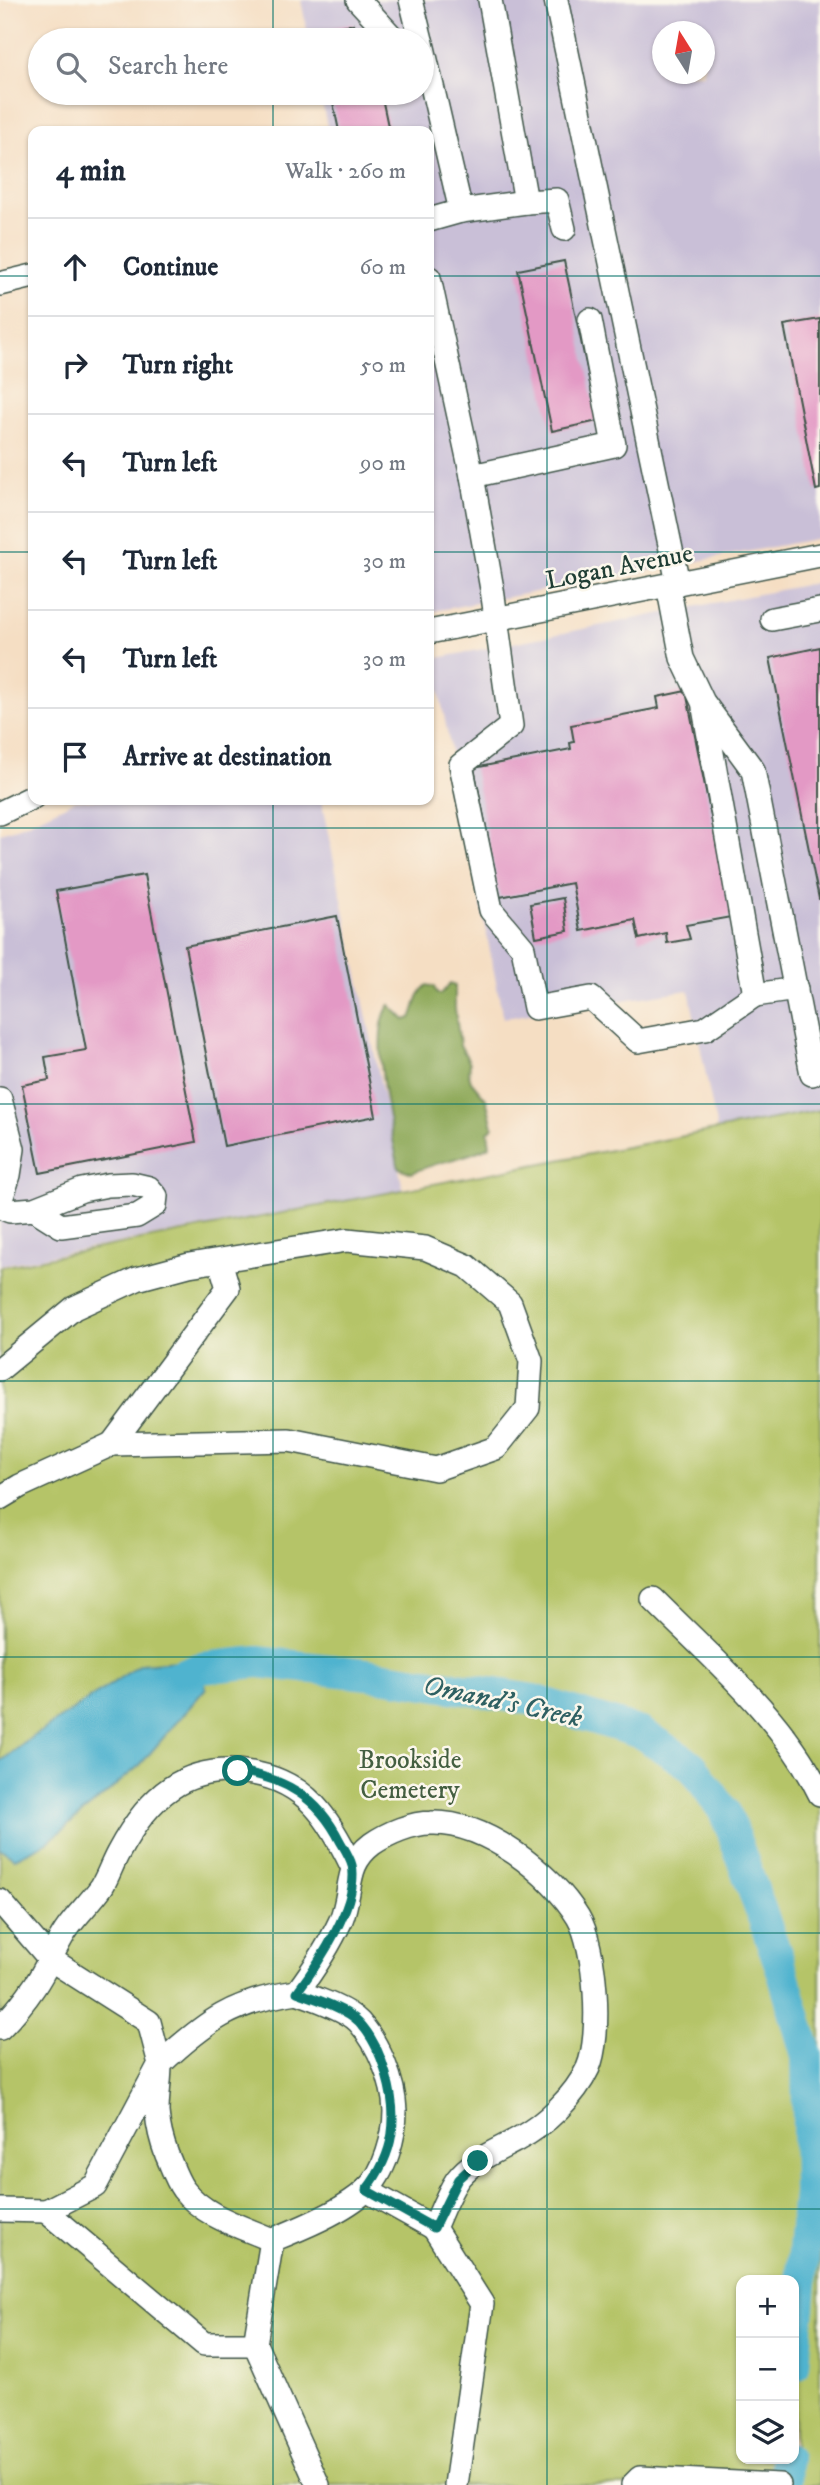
<!DOCTYPE html>
<meta charset="utf-8">
<style>
body{margin:0;font-family:"IM FELL DW Pica",serif;background:#f2f2f3;color:#1f2937}
.controls{position:absolute;right:21px;bottom:21px;display:grid;overflow:hidden;border-radius:14px;box-shadow:0 2px 5px #0004}
.controls button{width:63px;height:63px;display:grid;place-items:center;padding:0;border:0;border-bottom:2px solid #e0e1e3;background:#fff;color:#1f2937;font:35px sans-serif}
.compass{position:absolute;left:652px;top:21px;width:63px;height:63px;border-radius:50%;background:#fff;box-shadow:0 2px 5px #0004;rotate:349deg}
.stop{position:absolute;width:21px;height:21px;margin:-16px;border:5px solid #0f766e;border-radius:50%;background:#fff}
.stop.end{background:#0f766e;border-color:#fff;box-shadow:0 2px 7px #0008}
.list{margin:0;padding:0;list-style:none}
h2{display:flex;justify-content:space-between;align-items:center;height:91px;margin:0;padding:0 28px;font-size:30px}
h2 small{font-size:23px;font-weight:400;color:#747a83}
.list li{display:grid;grid-template-columns:46px 1fr auto;gap:21px;align-items:center;box-sizing:border-box;height:98px;padding:0 28px;border-top:2px solid #e0e1e3}
.list b{display:block;font-size:26px;white-space:nowrap}
.list em{font-size:23px;font-style:normal;color:#747a83}
.icon{flex:none;width:38px;height:38px;fill:none;stroke:currentColor;stroke-width:2;stroke-linecap:round;stroke-linejoin:round}
.map{position:relative;flex:none;width:820px;height:2485px;overflow:hidden}
.search{position:absolute;background:#fff;box-shadow:0 2px 5px #0004;left:28px;top:28px;width:406px;height:77px;display:flex;align-items:center;gap:18px;box-sizing:border-box;padding:0 24px;border-radius:38px;color:#747a83;font-size:26px}
.panel{position:absolute;background:#fff;box-shadow:0 2px 5px #0004;left:28px;top:126px;width:406px;height:679px;border-radius:14px}
.map>svg:first-child{display:block}
.industrial{fill:#c9bfd7;fill-rule:evenodd}
.green{fill:#b5c467;stroke:#6a804e;stroke-width:2;fill-rule:evenodd}
.forest{fill:#90aa5c;stroke:#587448;stroke-width:2}
.water{fill:#50b3cf;stroke:#387882;stroke-width:2}
.lines{fill:none;stroke-linecap:round;stroke-linejoin:round}
.river{stroke:#50b3cf;stroke-width:32}
.building{fill:#e399c5}
.minor-casing{stroke:#3f5549;stroke-width:26}
.minor{stroke:#fff;stroke-width:23}
.route{stroke:#0f766e;stroke-width:9}
.grid{fill:none;stroke:#0f766e;stroke-width:2;stroke-opacity:0.55}
.labels{text-anchor:middle;stroke-width:5;stroke-linejoin:round;paint-order:stroke}
.street-label{font-size:26px;fill:#1f3d34;stroke:#fbf7ec}
.park-label{font-size:26px;fill:#445f41;stroke:#fbf7ec}
.water-label{font-size:28px;font-style:italic;fill:#2e6062;stroke:#fbf7ec}
</style>
<div class="map">
<svg width="820" height="2485" viewBox="0 0 820 2485">
<rect width="100%" height="100%" fill="#fbf7ec"/>
<filter id="ink" filterUnits="userSpaceOnUse"><feTurbulence type="fractalNoise" baseFrequency=".0143" numOctaves="2"/><feDisplacementMap in="SourceGraphic" scale="14" xChannelSelector="R" yChannelSelector="G"/><feConvolveMatrix kernelMatrix="1 2 1 2 8 2 1 2 1" color-interpolation-filters="sRGB"/></filter>
<filter id="wash" filterUnits="userSpaceOnUse"><feTurbulence type="fractalNoise" baseFrequency=".00686" numOctaves="4" result="noise"/><feDisplacementMap in="SourceGraphic" scale="28" xChannelSelector="R" yChannelSelector="G"/><feGaussianBlur stdDeviation="1.57" result="paint"/><feColorMatrix in="noise" values="0 0 0 0 0 0 0 0 0 0 0 0 0 0 0 0 0 1.4 0 .05"/><feComposite in="paint" operator="in"/></filter>
<g filter="url(#wash)">
<rect width="100%" height="100%" fill="#f5dec3"/>
<g class="industrial">
<path d="M301,0H820V538L429,612V131H328L320,93H422V40H309ZM662,32H704V74H662Z"/>
<polygon points="820,582 820,1109 717,1130 689,990 503,1018 433,659"/>
<polygon points="76,800 321,800 403,1189 0,1265 0,833 20,827"/>
</g>
<path class="green" d="M820,1110V2485H0V1267ZM741,2280H794V2459H741Z"/>
<path class="forest" d="M450,984L455,986V1009L460,1045L470,1063L469,1074L471,1081L486,1099L493,1127L488,1132L490,1146C465,1159 437,1161 412,1173L399,1168L398,1165C392,1131 367,1031 390,1005L405,1020L411,1018C417,1006 415,995 427,985L434,987L437,994H441Z"/>
<polygon class="water" points="189,1660 201,1668 206,1688 140,1765 48,1842 15,1858 0,1849 0,1762 31,1738 141,1664"/>
<g class="lines">
<g class="river">
<polyline points="163,1687 172,1678 201,1668 258,1662 367,1674 534,1700 641,1733 692,1766 726,1814 782,1970 807,2056 809,2192 794,2365"/>
<polyline points="785,2485 786,2459"/>
</g>
</g>
<g id="blocks">
<g class="building">
<polygon points="353,24 356,40 321,40 319,30"/>
<polygon points="331,93 381,93 389,131 339,131"/>
<polygon points="564,261 598,421 552,431 518,270"/>
<polygon points="820,319 820,489 816,490 784,325"/>
<polygon points="820,647 820,899 819,899 770,658"/>
<polygon points="686,691 731,917 686,925 690,939 667,943 666,933 639,939 635,920 581,931 572,883 500,897 474,768 571,749 570,743 574,742 571,725 659,708 657,697"/>
<polygon points="144,875 196,1142 40,1173 22,1085 49,1080 45,1057 86,1050 56,891"/>
<polygon points="563,898 568,931 536,937 530,904"/>
<polygon points="337,916 376,1116 224,1146 185,946"/>
</g>
</g>
</g>
<g filter="url(#ink)">
<use href="#blocks" fill-opacity="0" stroke="#3f5549" stroke-width="2"/>
<g class="lines">
<g class="minor-casing">
<g id="minor">
<polyline points="358,0 395,40"/>
<polyline points="411,0 421,40"/>
<polyline points="490,0 526,202 557,200 564,229"/>
<polyline points="556,0 678,583"/>
<polyline points="422,43 461,211 429,220"/>
<polyline points="461,211 526,202"/>
<polyline points="429,278 472,476 492,589 511,726 461,765 491,910 523,948 535,1008 591,998 638,1041 705,1029 755,995"/>
<polyline points="0,284 33,276"/>
<polyline points="472,476 614,445 590,320"/>
<polyline points="668,585 682,658 703,702 753,770 812,1074"/>
<polyline points="772,619 820,610"/>
<polyline points="429,632 820,555"/>
<polyline points="704,708 755,995 796,989"/>
<polyline points="0,813 33,797"/>
<polyline points="0,1099 13,1149 9,1175 0,1202"/>
<polyline points="0,1207 10,1211 34,1209 82,1190 108,1185 132,1184 149,1188 156,1196 155,1205 137,1216 61,1226 34,1209"/>
<polyline points="0,1369 74,1308 137,1279 189,1265 347,1240 425,1248 467,1266 510,1303 531,1361 528,1408 496,1448 436,1469 289,1440 112,1444 20,1486 0,1498"/>
<polyline points="112,1444 228,1288 220,1261"/>
<path d="M653,1599C711,1657 784,1719 820,1794"/>
<path d="M0,1901L50,1959L149,2022L160,2064L95,2186L46,2211L204,2344H255L272,2240C300,2229 344,2211 366,2190C385,2173 395,2135 395,2111C394,2082 379,2044 359,2022C347,2009 314,1998 297,1992C314,1969 329,1946 341,1920C353,1890 344,1865 372,1844C388,1833 412,1823 431,1823C485,1821 552,1874 578,1917C596,1947 602,2036 588,2068C575,2096 545,2125 518,2139C497,2151 472,2160 457,2180C447,2195 441,2212 434,2228L482,2304L456,2485"/>
<path d="M0,2028C13,2015 24,2002 34,1987C46,1970 54,1949 65,1932C76,1915 91,1902 102,1886C108,1876 112,1864 118,1853C148,1797 185,1762 252,1773C307,1782 330,1820 352,1866"/>
<polyline points="366,2190 434,2228"/>
<polyline points="0,2210 46,2211"/>
<path d="M272,2240C243,2227 204,2217 183,2189C176,2179 172,2166 167,2155C162,2142 158,2126 157,2112C157,2097 160,2080 160,2064C206,2021 234,2001 297,1992"/>
<polyline points="255,2344 318,2485"/>
<polyline points="633,2485 640,2478 779,2485"/>
</g>
</g>
<use href="#minor" class="minor"/>
</g>
</g>
<g class="lines" filter="url(#ink)">
<path class="route" d="M238,1771C284,1778 318,1797 340,1841C344,1848 350,1857 352,1865C360,1902 318,1964 297,1992C314,1998 347,2009 359,2022C372,2036 381,2056 386,2074C399,2118 395,2153 366,2190L434,2228L458,2179L478,2161"/>
</g>
<path class="grid" d="M273,0V40M547,0V2485M273,93V131M0,276H33M429,276H820M0,552H33M429,552H820M273,800V2485M0,828H820M0,1104H820M0,1381H820M0,1657H820M0,1933H820M0,2209H820"/>
<g class="labels">
<g class="street-label">
<text transform="translate(619 566) rotate(-11)" y="9">Logan Avenue</text>
</g>
<g class="park-label">
<text x="410" y="1768">Brookside<tspan x="410" dy="30">Cemetery</tspan></text>
</g>
<g class="water-label">
<text transform="translate(503 1700) rotate(12)" y="10">Omand's Creek</text>
</g>
</g>
</svg>
<div class="controls">
<button>+</button>
<button>−</button>
<button><svg class="icon" aria-label="layers" viewBox="0 0 24 24"><path d="M12 4l9 5-9 5-9-5zM3 14l9 5 9-5"/></svg></button>
</div>
<svg class="compass" viewBox="-18 -18 36 36"><path d="M0-13l5 13h-10z" fill="#e53935"/><path d="M0 13l5-13h-10z" fill="#747a83"/></svg>
<div class="stop" style="left:238px;top:1771px"></div>
<div class="stop end" style="left:478px;top:2161px"></div>
<div class="search"><svg class="icon" aria-label="search" viewBox="0 0 24 24"><circle cx="10" cy="10" r="6"/><path d="M15 15l6 6"/></svg>Search here</div>
<section class="panel">
<h2>4 min<small>Walk · 260 m</small></h2>
<ul class="list">
<li><svg class="icon" aria-label="ahead" viewBox="0 0 24 24"><path d="M12 20V5M6 11l6-6 6 6"/></svg><div><b>Continue</b></div><em>60 m</em></li>
<li><svg class="icon" aria-label="right" viewBox="0 0 24 24"><path d="M7 20v-9h11M14 6l5 5-5 5"/></svg><div><b>Turn right</b></div><em>50 m</em></li>
<li><svg class="icon" aria-label="left" viewBox="0 0 24 24"><path d="M17 20v-9H6M10 6l-5 5 5 5"/></svg><div><b>Turn left</b></div><em>90 m</em></li>
<li><svg class="icon" aria-label="left" viewBox="0 0 24 24"><path d="M17 20v-9H6M10 6l-5 5 5 5"/></svg><div><b>Turn left</b></div><em>30 m</em></li>
<li><svg class="icon" aria-label="left" viewBox="0 0 24 24"><path d="M17 20v-9H6M10 6l-5 5 5 5"/></svg><div><b>Turn left</b></div><em>30 m</em></li>
<li><svg class="icon" aria-label="arrive" viewBox="0 0 24 24"><path d="M6 21V4h12l-3 4 3 4H6"/></svg><div><b>Arrive at destination</b></div></li>
</ul>
</section>
</div>
